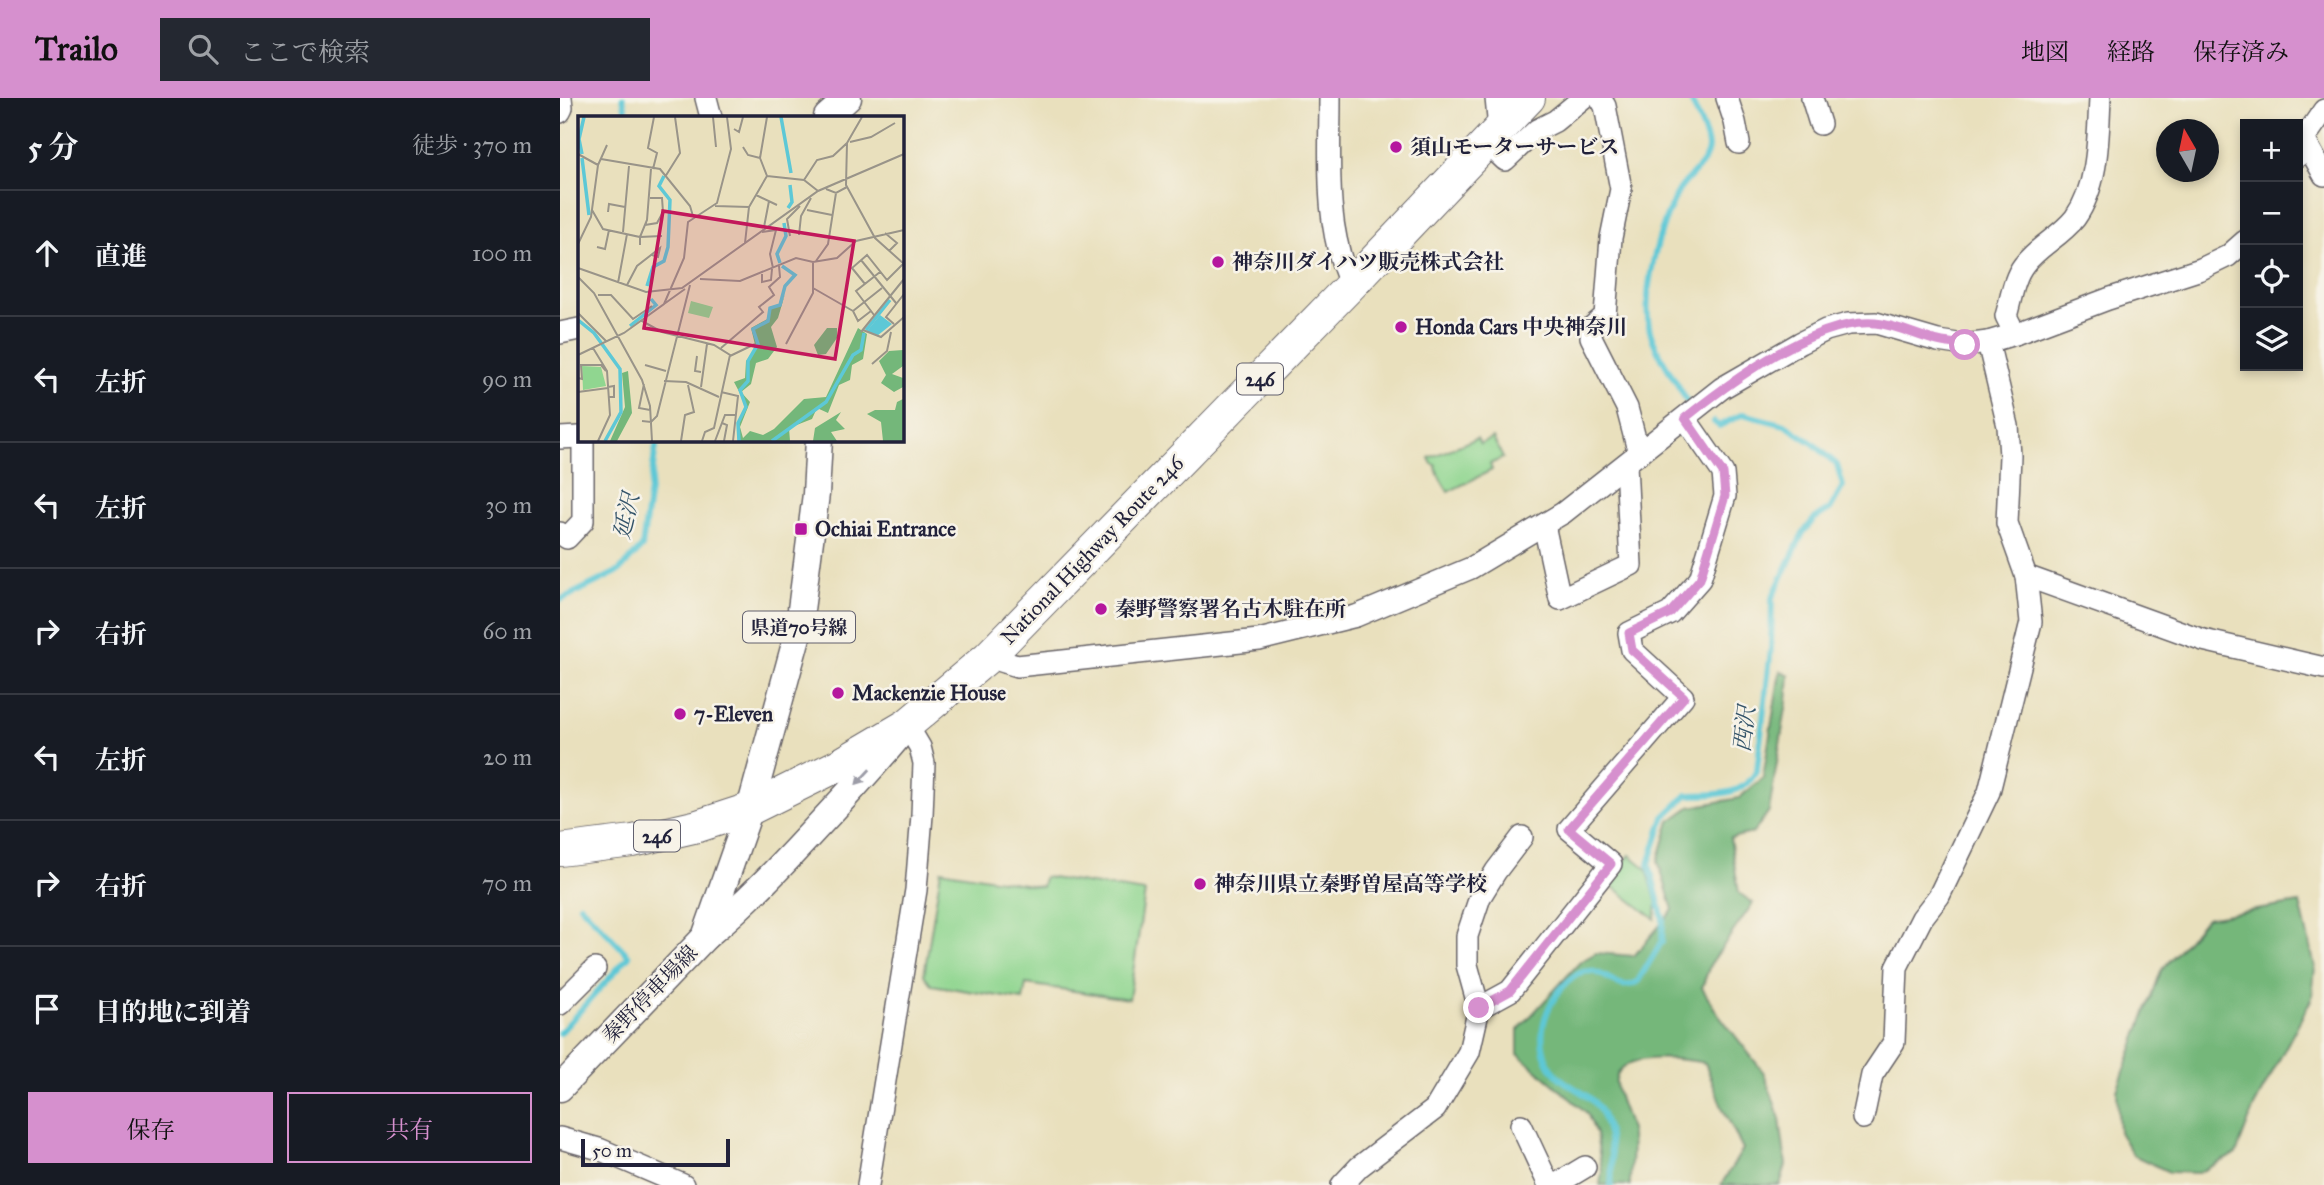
<!DOCTYPE html>
<html lang="ja">
<meta charset="utf-8">
<style>
body{margin:0;font-family:"IM FELL Great Primer","Noto Serif JP",serif;background:#242831;color:#f1f3f6}
.controls{position:absolute;right:21px;top:21px;display:grid;overflow:hidden;border-radius:0px;box-shadow:0 4px 10px #0003}
.controls button{width:63px;height:63px;display:grid;place-items:center;padding:0;border:0;border-bottom:2px solid #363941;background:#171b24;color:#f1f3f6;font:35px sans-serif}
.compass{position:absolute;left:1596px;top:21px;width:63px;height:63px;border-radius:50%;background:#171b24;box-shadow:0 4px 10px #0003;rotate:351deg}
.scale{position:absolute;left:21px;bottom:18px;width:149px;box-sizing:border-box;padding-left:7px;border:4px solid #22223b;border-top:0;font-size:19px;line-height:24px;white-space:nowrap;color:#22223b;-webkit-text-stroke:5px #f7f3e8;paint-order:stroke}
.stop{position:absolute;width:21px;height:21px;margin:-16px;border:5px solid #d690ce;border-radius:50%;background:#fff}
.stop.end{background:#d690ce;border-color:#fff;box-shadow:0 2px 7px #0008}
.list{margin:0;padding:0;list-style:none}
h2{display:flex;justify-content:space-between;align-items:center;height:91px;margin:0;padding:0 28px;font-size:30px}
h2 small{font-size:23px;font-weight:400;color:#9ea1a6}
.list li{display:grid;grid-template-columns:46px 1fr auto;gap:21px;align-items:center;box-sizing:border-box;height:126px;padding:0 28px;border-top:2px solid #363941}
.list b{display:block;font-size:26px;white-space:nowrap}
.list em{font-size:23px;font-style:normal;color:#9ea1a6}
.actions{display:flex;gap:14px;padding:21px 28px}
.actions a{flex:1;padding:16px 0;border:2px solid #d690ce;border-radius:0px;text-align:center;font-size:24px;color:#d690ce}
.actions .main{background:#d690ce;color:#111}
.icon{flex:none;width:38px;height:38px;fill:none;stroke:currentColor;stroke-width:2;stroke-linecap:round;stroke-linejoin:round}
.map{position:relative;flex:none;width:1764px;height:1087px;overflow:hidden}
header{display:flex;align-items:center;gap:42px;box-sizing:border-box;height:98px;padding:0 35px;background:#d690ce;color:#111}
header strong{font-size:33px}
nav{display:flex;gap:38px;margin-inline-start:auto;font-size:24px}
.search{width:490px;height:63px;background:#242831;display:flex;align-items:center;gap:18px;box-sizing:border-box;padding:0 24px;border-radius:0px;color:#9ea1a6;font-size:26px}
main{display:flex}
aside{flex:1;background:#171b24}
.map>svg:first-child{display:block}
.green{fill:#90d690;stroke:#597c66;stroke-width:2}
.forest{fill:#74b77a;stroke:#4b6c5a;stroke-width:2}
.lines{fill:none;stroke-linecap:round;stroke-linejoin:round}
.stream{stroke:#5dc8d6;stroke-width:6}
.minor-casing{stroke:#686468;stroke-width:24}
.major-casing{stroke:#686468;stroke-width:29}
.highway-casing{stroke:#686468;stroke-width:34}
.minor{stroke:#fff;stroke-width:21}
.major{stroke:#fff;stroke-width:26}
.highway{stroke:#fff;stroke-width:32}
.oneway{fill:#9c9ca7}
.route{stroke:#d690ce;stroke-width:9}
.poi-dot{fill:#b5179e;stroke:#f7f3e8;stroke-width:2.5}
.labels{text-anchor:middle;stroke-width:5;stroke-linejoin:round;paint-order:stroke}
.shield{fill:#f7f3e8;stroke:#62616f;stroke-width:2}
.shield-label{font-size:19px;font-weight:bold;fill:#22223b}
.poi-label{font-size:21px;font-weight:bold;fill:#22223b;stroke:#f7f3e8;text-anchor:start}
.street-label{font-size:21px;fill:#22223b;stroke:#f7f3e8}
.water-label{font-size:23px;font-style:italic;fill:#34546a;stroke:#f7f3e8}
.inset-river{fill:none;stroke:#5dc8d6;stroke-width:3.5}
.inset-road{fill:none;stroke:#999489;stroke-width:2}
.view{fill:#c2185b;fill-opacity:0.15;stroke:#c2185b;stroke-width:3.5}
.inset-edge{fill:none;stroke:#22223b;stroke-width:3.5}
</style>
<header>
<strong>Trailo</strong>
<div class="search"><svg class="icon" aria-label="search" viewBox="0 0 24 24"><circle cx="10" cy="10" r="6"/><path d="M15 15l6 6"/></svg>ここで検索</div>
<nav><a>地図</a><a>経路</a><a>保存済み</a></nav>
</header>
<main>
<aside>
<h2>5 分<small>徒歩 · 370 m</small></h2>
<ul class="list">
<li><svg class="icon" aria-label="ahead" viewBox="0 0 24 24"><path d="M12 20V5M6 11l6-6 6 6"/></svg><div><b>直進</b></div><em>100 m</em></li>
<li><svg class="icon" aria-label="left" viewBox="0 0 24 24"><path d="M17 20v-9H6M10 6l-5 5 5 5"/></svg><div><b>左折</b></div><em>90 m</em></li>
<li><svg class="icon" aria-label="left" viewBox="0 0 24 24"><path d="M17 20v-9H6M10 6l-5 5 5 5"/></svg><div><b>左折</b></div><em>30 m</em></li>
<li><svg class="icon" aria-label="right" viewBox="0 0 24 24"><path d="M7 20v-9h11M14 6l5 5-5 5"/></svg><div><b>右折</b></div><em>60 m</em></li>
<li><svg class="icon" aria-label="left" viewBox="0 0 24 24"><path d="M17 20v-9H6M10 6l-5 5 5 5"/></svg><div><b>左折</b></div><em>20 m</em></li>
<li><svg class="icon" aria-label="right" viewBox="0 0 24 24"><path d="M7 20v-9h11M14 6l5 5-5 5"/></svg><div><b>右折</b></div><em>70 m</em></li>
<li><svg class="icon" aria-label="arrive" viewBox="0 0 24 24"><path d="M6 21V4h12l-3 4 3 4H6"/></svg><div><b>目的地に到着</b></div></li>
</ul>
<div class="actions"><a class="main">保存</a><a>共有</a></div>
</aside>
<div class="map">
<svg width="1764" height="1087" viewBox="0 0 1764 1087">
<rect width="100%" height="100%" fill="#f7f3e8"/>
<filter id="ink" filterUnits="userSpaceOnUse"><feTurbulence type="fractalNoise" baseFrequency=".0143" numOctaves="2"/><feDisplacementMap in="SourceGraphic" scale="14" xChannelSelector="R" yChannelSelector="G"/><feConvolveMatrix kernelMatrix="1 2 1 2 8 2 1 2 1" color-interpolation-filters="sRGB"/></filter>
<filter id="wash" filterUnits="userSpaceOnUse"><feTurbulence type="fractalNoise" baseFrequency=".00686" numOctaves="4" result="noise"/><feDisplacementMap in="SourceGraphic" scale="28" xChannelSelector="R" yChannelSelector="G"/><feGaussianBlur stdDeviation="1.57" result="paint"/><feColorMatrix in="noise" values="0 0 0 0 0 0 0 0 0 0 0 0 0 0 0 0 0 1.4 0 .05"/><feComposite in="paint" operator="in"/></filter>
<g filter="url(#wash)">
<rect width="100%" height="100%" fill="#e9e0bd"/>
<g class="green">
<path d="M917,340L920,346L933,340L943,360L930,366L932,372L888,394C884,386 876,378 876,367L872,366L869,360Z"/>
<polygon points="1070,757 1087,771 1097,806 1095,821 1047,784"/>
<polygon points="381,772 482,789 484,779 585,794 569,901 466,886 463,902 372,887 364,877"/>
</g>
<g class="forest">
<path d="M1220,573L1229,577L1227,604L1209,713L1193,735L1170,740L1179,795L1193,805L1150,867L1142,890L1156,913L1204,975L1220,1021L1226,1067L1220,1087H1161L1183,1051L1162,1009L1145,965C1124,961 1061,952 1056,981C1054,995 1070,1022 1071,1038C1073,1054 1070,1071 1070,1087H1040L1042,1073L1036,1036L1027,1015L958,956V932L1020,864L1036,855L1074,858L1113,812L1098,763L1110,723L1130,709L1179,700L1203,680Z"/>
<polygon points="1740,805 1755,869 1752,900 1694,1009 1676,1056 1638,1075 1609,1074 1573,1057 1559,1034 1557,993 1601,873 1646,820"/>
</g>
<g class="lines">
<g class="stream">
<polyline points="63,0 67,19"/>
<path d="M1127,304C1117,283 1095,254 1090,233C1081,195 1099,128 1118,94C1126,80 1147,67 1148,50C1148,37 1135,13 1130,0"/>
<polyline points="0,502 59,473 82,449 97,341"/>
<polyline points="0,935 69,858 20,807"/>
<path d="M1051,1087C1053,1064 1051,1029 1038,1009C1030,996 1011,990 1000,980C968,951 983,901 1015,878C1041,860 1056,900 1078,883L1102,843L1103,821L1089,766L1104,719L1127,697C1154,696 1183,700 1197,672L1211,551L1212,500L1243,435L1254,421L1270,411L1283,388L1277,367L1254,346L1225,327L1183,316L1159,328L1154,324"/>
</g>
</g>
</g>
<g filter="url(#ink)">
<g class="lines">
<g class="minor-casing">
<g id="minor">
<polyline points="146,0 151,19"/>
<path d="M770,0C770,62 764,130 791,187"/>
<polyline points="936,0 939,31"/>
<polyline points="1040,0 1045,8 1061,91 1051,140 1045,218 1032,229 1031,239 1067,310 1079,356"/>
<polyline points="1167,0 1175,24 1179,45"/>
<polyline points="1252,0 1260,26"/>
<polyline points="0,14 2,10 1,0"/>
<polyline points="1744,41 1764,77"/>
<polyline points="926,44 945,62 977,32 995,23 1023,0"/>
<polyline points="1738,58 1744,41 1764,12"/>
<polyline points="0,235 19,231"/>
<path d="M1455,236L1446,218C1451,202 1453,181 1464,167C1478,148 1500,139 1515,120C1539,86 1538,39 1540,0"/>
<polyline points="0,340 19,339"/>
<polyline points="984,427 1000,501 1071,467 1066,366"/>
<polyline points="0,435 7,440 23,423 23,341"/>
<polyline points="1466,478 1643,542 1764,570"/>
<polyline points="428,559 457,568 699,542 796,518 911,470 1003,415 1162,290 1240,245 1266,232 1288,226 1316,225 1378,243 1404,247 1428,244 1455,236 1548,201 1641,171 1668,158 1685,143"/>
<polyline points="0,906 35,871"/>
<polyline points="919,910 950,893 1051,766 1009,731 1123,599 1072,552 1069,535 1110,515 1140,481 1165,398 1163,375 1125,320"/>
<polyline points="1303,1020 1312,977 1334,944 1337,869 1362,820 1379,798 1429,694 1471,524 1466,478 1447,425 1450,358 1448,328 1428,244"/>
<polyline points="961,1027 989,1087"/>
<polyline points="0,1040 39,1051 123,1087"/>
<polyline points="308,1087 356,792 362,717 364,665 360,649 347,627"/>
<polyline points="782,1087 799,1069 875,1011 909,954 919,910 907,867 907,838 920,799 936,773 962,739"/>
<polyline points="995,1087 1025,1069"/>
</g>
</g>
<g class="major-casing">
<g id="major">
<polyline points="267,19 288,0"/>
<path d="M146,838C186,805 221,768 256,730C286,698 315,667 342,634"/>
<polyline points="0,990 145,839 190,711 238,535 256,396 259,341"/>
</g>
</g>
<g class="highway-casing">
<polyline id="highway" points="0,752 73,743 138,728 190,711 279,667 347,627 428,559 791,187 969,0"/>
</g>
<use href="#minor" class="minor"/>
<use href="#major" class="major"/>
<use href="#highway" class="highway"/>
</g>
<defs><path id="oneway-solid" d="M-6-.8H1V-3.2L6.5 0L1 3.2V.8H-6Z" transform="scale(1.75)"/></defs>
<use class="oneway" href="#oneway-solid" transform="translate(303 679) rotate(133)"/>
</g>
<g class="lines" filter="url(#ink)">
<path class="route" d="M919,910L950,893L1051,766L1009,731L1124,599L1072,552L1069,535L1110,515L1140,481L1165,398L1163,375L1125,320C1170,284 1256,220 1315,225C1337,227 1357,238 1378,243C1386,245 1396,246 1405,247"/>
</g>
<g class="poi-dot">
<circle cx="836" cy="49" r="7"/>
<circle cx="658" cy="164" r="7"/>
<circle cx="841" cy="229" r="7"/>
<rect x="234" y="424" width="14" height="14" rx="3.5"/>
<circle cx="541" cy="511" r="7"/>
<circle cx="278" cy="595" r="7"/>
<circle cx="120" cy="616" r="7"/>
<circle cx="640" cy="786" r="7"/>
</g>
<g class="labels">
<g class="shield">
<rect x="677" y="265.5" width="46" height="31" rx="5"/>
<rect x="183" y="513.5" width="112" height="31" rx="5"/>
<rect x="74" y="722.5" width="46" height="31" rx="5"/>
</g>
<g class="shield-label">
<text x="700" y="288">246</text>
<text x="239" y="536">県道70号線</text>
<text x="97" y="745">246</text>
</g>
<g class="poi-label">
<text x="850" y="56">須山モーターサービス</text>
<text x="672" y="171">神奈川ダイハツ販売株式会社</text>
<text x="855" y="236">Honda Cars 中央神奈川</text>
<text x="255" y="438">Ochiai Entrance</text>
<text x="555" y="518">秦野警察署名古木駐在所</text>
<text x="292" y="602">Mackenzie House</text>
<text x="134" y="623">7-Eleven</text>
<text x="654" y="793">神奈川県立秦野曽屋高等学校</text>
</g>
<g class="street-label">
<text transform="translate(532 452) rotate(-46)" y="7">National Highway Route 246</text>
<text transform="translate(90 896) rotate(-46)" y="7">秦野停車場線</text>
</g>
<g class="water-label">
<text transform="translate(66 418) rotate(-77)" y="8">延沢</text>
<text transform="translate(1184 631) rotate(-83)" y="8">西沢</text>
</g>
</g>
<g transform="translate(18 18)">
<rect width="326" height="326" fill="#e9e0bd"/>
<path d="M113,185L135,191L131,202L110,197ZM4,250L23,251L28,270L5,274Z" fill="#90d690"/>
<path d="M207,178L200,202L193,211L199,231L190,243L178,247L173,268L163,276L172,286L162,311L165,322L172,315L185,319L196,313L226,283L248,281L280,212L289,218L285,243L274,249L272,264L261,269L250,297L239,292L234,303L211,312L212,325H162L161,308L168,289L156,266L167,262L168,245L178,233L173,212L191,202L192,192L203,189ZM249,212H259V222L248,238L240,239L236,229ZM325,234V250L314,258L325,262V271L316,276L303,267L308,259L301,245L311,235ZM50,255L54,297L39,325H32L47,291L44,257ZM325,283V325H305L303,306L289,298L297,294H317L319,286ZM263,296L258,304L267,313L253,316L259,325H235L237,312Z" fill="#74b77a"/>
<path d="M302,199L314,208L299,220L289,215Z" fill="#5dc8d6"/>
<path class="inset-river" d="M203,1L213,57M4,38L1,23L6,1M4,42L11,99M210,92L214,86L212,69M202,147L199,138L208,120L206,107M69,170L75,151L86,145L90,131L92,84L81,70L86,60M0,204L16,217L42,253L43,296L27,325M52,210L78,189L73,183M288,214L312,184M161,325L160,307L168,291L162,274L170,265V245L180,228L175,213L190,205L192,192L202,189L207,170L217,159L204,150M194,325L248,286L275,239L283,234L286,217"/>
<path class="inset-road" d="M135,1L138,31M284,1L269,27L268,69L297,122L326,148M156,13L161,16L165,1M272,26L293,21L317,7M165,31L170,39L182,42M0,38L20,49M23,43L82,53L112,90L115,100M75,53L79,37L70,32L76,1M189,60L226,64L240,75M87,61L102,37L97,1M226,64L239,44L255,40L269,27M248,73L258,77L269,71M178,79L199,89M137,90L171,91M14,94L25,113L62,121L69,104L73,53M229,94L254,99M30,96L31,88L47,91M67,109L79,107L85,96L84,82H72M186,111L191,85M45,116L51,50M184,116L198,114L192,138L195,152M307,117L319,127L311,135M221,119L223,100L233,82M212,120L209,103L222,90M167,127L171,91L189,60L182,42L189,1M0,128L13,101L20,49L29,29M62,129V121L84,120M19,131L27,133L31,114M283,144L318,187M238,145L250,128L258,77M0,152L68,176L104,172L240,75L326,38M184,158V166L193,164L194,153M0,161L16,177L64,264L72,290L74,325M122,163L162,165L218,142L235,146L259,142L278,125L326,114M40,167L49,118M287,168L274,152L289,139L309,164L325,148M49,169L59,150L82,132L80,141L74,139M235,172L275,195M20,179H33L55,203L74,190M86,188L107,173M293,195L280,205L275,195L304,172M0,197L29,226M296,199L278,175L302,156M64,205L84,216L136,229L152,239L136,312L127,316L124,325M316,208L308,201L326,178M285,214L303,221L326,201M283,216L326,163M208,228L235,177V146M15,232L29,255L32,299L20,325M143,232L185,196L181,191L196,179L191,171L202,161L201,150M0,239L46,217L86,188L106,142L110,106L139,87L153,33L149,1M119,240L117,255L123,256M152,240L177,228M294,248L309,235L313,216M67,249L88,255M0,262L4,263L3,249H23L28,255M86,265L108,266L141,281M66,268L61,292L72,294M30,271L36,270V281H31M123,271L129,228M0,276L30,272M143,276L160,280L155,325M64,305L73,306L79,300L112,169M144,307L149,309L146,325M103,325L107,299L116,296L110,269M137,325L147,299H158"/>
<path class="view" d="M85,95L276,125L257,243L66,212Z"/>
<rect width="326" height="326" class="inset-edge"/>
</g>
</svg>
<div class="controls">
<button>+</button>
<button>−</button>
<button><svg class="icon" aria-label="locate" viewBox="0 0 24 24"><circle cx="12" cy="12" r="6"/><path d="M12 2v4M12 18v4M2 12h4M18 12h4"/></svg></button>
<button><svg class="icon" aria-label="layers" viewBox="0 0 24 24"><path d="M12 4l9 5-9 5-9-5zM3 14l9 5 9-5"/></svg></button>
</div>
<svg class="compass" viewBox="-18 -18 36 36"><path d="M0-13l5 13h-10z" fill="#e53935"/><path d="M0 13l5-13h-10z" fill="#9ea1a6"/></svg>
<div class="scale">50 m</div>
<div class="stop" style="left:1405px;top:247px"></div>
<div class="stop end" style="left:919px;top:910px"></div>
</div>
</main>
